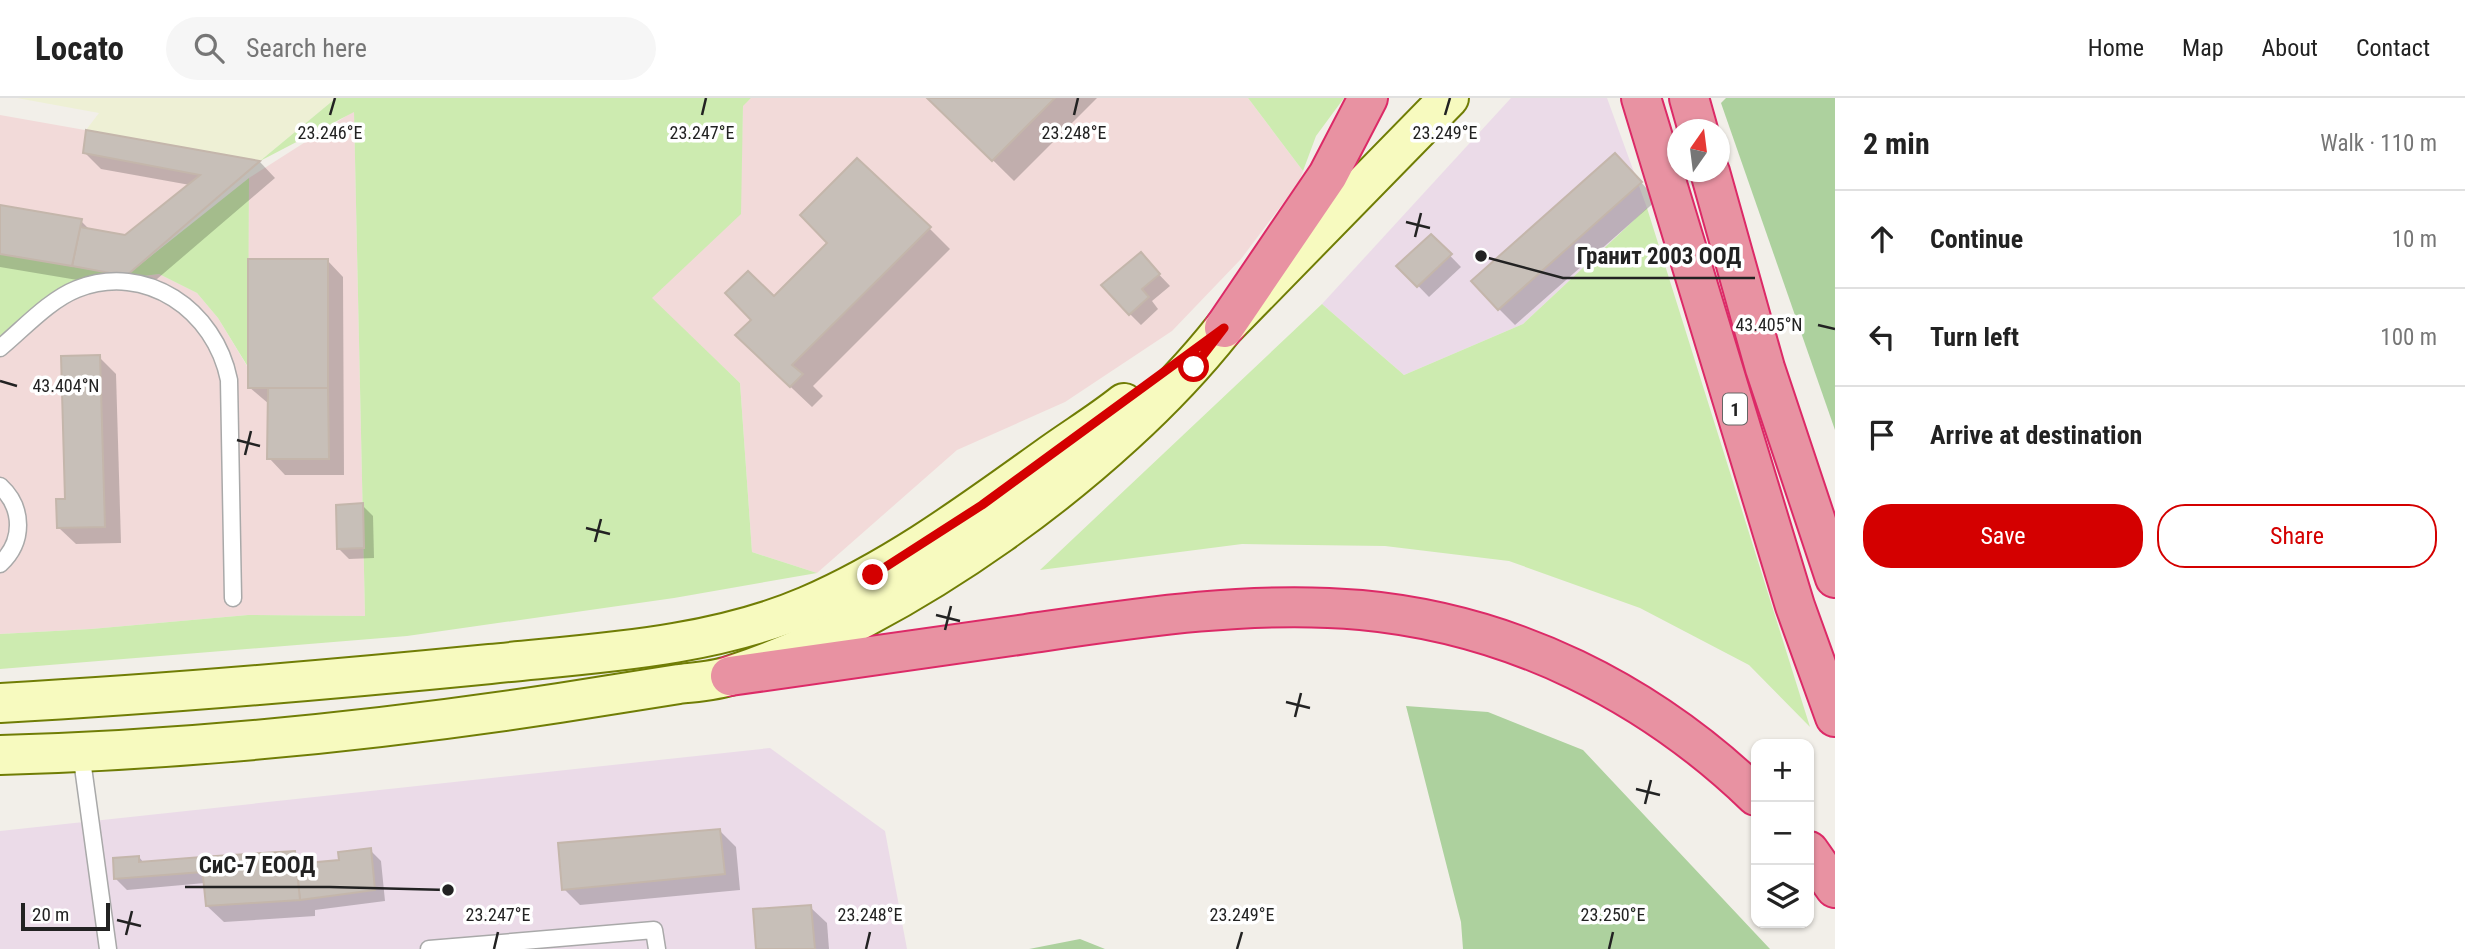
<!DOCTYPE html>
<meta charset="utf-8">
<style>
body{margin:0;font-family:"Roboto Condensed",sans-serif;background:#f6f6f6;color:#222}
.controls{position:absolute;right:21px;bottom:21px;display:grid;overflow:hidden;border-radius:14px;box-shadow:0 2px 5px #0004}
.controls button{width:63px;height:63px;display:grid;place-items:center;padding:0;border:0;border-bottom:2px solid #e0e0e0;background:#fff;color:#222;font:35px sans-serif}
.compass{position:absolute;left:1667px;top:21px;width:63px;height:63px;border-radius:50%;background:#fff;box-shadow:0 2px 5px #0004;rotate:14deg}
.scale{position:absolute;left:21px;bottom:18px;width:89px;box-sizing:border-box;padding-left:7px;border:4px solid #222;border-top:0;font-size:19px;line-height:24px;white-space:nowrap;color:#222;-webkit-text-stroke:5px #fff;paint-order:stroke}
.stop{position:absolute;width:21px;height:21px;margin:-16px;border:5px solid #d40000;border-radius:50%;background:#fff}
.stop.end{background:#d40000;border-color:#fff;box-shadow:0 2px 7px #0008}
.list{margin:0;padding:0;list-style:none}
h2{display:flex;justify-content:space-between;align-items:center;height:91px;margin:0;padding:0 28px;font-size:30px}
h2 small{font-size:23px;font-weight:400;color:#767676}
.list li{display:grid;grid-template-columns:46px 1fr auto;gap:21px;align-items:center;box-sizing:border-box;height:98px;padding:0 28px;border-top:2px solid #e0e0e0}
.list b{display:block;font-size:26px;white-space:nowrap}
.list em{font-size:23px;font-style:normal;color:#767676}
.actions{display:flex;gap:14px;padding:21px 28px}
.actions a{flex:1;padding:16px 0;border:2px solid #d40000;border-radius:28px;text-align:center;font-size:24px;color:#d40000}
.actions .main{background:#d40000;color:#fff}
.icon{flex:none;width:38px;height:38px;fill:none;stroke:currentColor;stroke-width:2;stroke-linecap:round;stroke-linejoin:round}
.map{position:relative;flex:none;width:1835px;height:851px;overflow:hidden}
header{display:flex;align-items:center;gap:42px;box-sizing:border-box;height:98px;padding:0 35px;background:#fff;border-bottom:2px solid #e0e0e0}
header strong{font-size:33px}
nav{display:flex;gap:38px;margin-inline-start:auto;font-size:24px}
.search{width:490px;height:63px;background:#f6f6f6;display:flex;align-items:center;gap:18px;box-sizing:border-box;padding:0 24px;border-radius:38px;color:#767676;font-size:26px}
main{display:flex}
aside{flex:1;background:#fff}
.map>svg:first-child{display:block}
.commercial{fill:#f2dad9}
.industrial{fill:#ebdbe8}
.farmland{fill:#eef0d5}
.grass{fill:#cdebb0}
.forest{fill:#add19e}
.shadow{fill:#0003}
.building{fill:#c7bfb8;stroke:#c4b6ab;stroke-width:2}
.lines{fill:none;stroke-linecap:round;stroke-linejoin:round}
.lane-casing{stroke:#a9a9a9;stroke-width:19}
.secondary-casing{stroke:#707d05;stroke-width:42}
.highway-casing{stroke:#dc2a67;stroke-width:42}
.lane{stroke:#fff;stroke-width:16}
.secondary{stroke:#f7fabf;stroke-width:38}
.highway{stroke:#e892a2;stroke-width:38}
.route{stroke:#d40000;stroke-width:9}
.ticks{fill:none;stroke:#222;stroke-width:2.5}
.labels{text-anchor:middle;stroke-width:7;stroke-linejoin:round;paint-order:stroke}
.shield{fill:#fff;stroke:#646464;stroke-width:2}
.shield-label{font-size:19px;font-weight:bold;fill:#222}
.ticks-label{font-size:18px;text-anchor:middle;fill:#222;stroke:#fff;stroke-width:7;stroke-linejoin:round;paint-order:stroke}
.leader{fill:none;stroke:#222;stroke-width:2.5}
.callout-dot{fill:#222;stroke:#fff;stroke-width:2.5}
.callout-label{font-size:23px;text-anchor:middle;font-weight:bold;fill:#222;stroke:#fff;stroke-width:7;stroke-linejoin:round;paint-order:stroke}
</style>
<header>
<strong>Locato</strong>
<div class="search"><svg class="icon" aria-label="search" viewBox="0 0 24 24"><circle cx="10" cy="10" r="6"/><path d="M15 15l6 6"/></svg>Search here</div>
<nav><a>Home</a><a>Map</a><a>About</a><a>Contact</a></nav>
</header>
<main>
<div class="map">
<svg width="1835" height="851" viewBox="0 0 1835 851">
<rect width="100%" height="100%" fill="#f2efe9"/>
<g class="commercial">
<polygon points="751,0 1248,0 1303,73 1299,84 1241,161 1172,233 1065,304 957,352 817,475 752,454 740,285 651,200 740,116 743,7"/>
<polygon points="354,13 365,518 248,517 91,531 0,536 0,238 65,188 159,176 197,195 218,220 247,268 249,80"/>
<polygon points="0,17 260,63 126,178 0,156"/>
</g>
<g class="industrial">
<polygon points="1511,0 1607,0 1647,110 1523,226 1404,277 1322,206"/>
<polygon points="770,650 885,733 907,851 0,851 0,733"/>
</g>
<polygon class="farmland" points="17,0 336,0 260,63 86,32 99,15"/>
<g class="grass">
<polygon points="336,0 751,0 743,8 741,116 652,200 740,285 752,454 817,475 674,500 407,538 0,571 0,536 91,531 248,517 365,518 354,14 260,63"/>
<polygon points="1248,0 1344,0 1316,38 1303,73"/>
<polygon points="249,80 248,269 218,220 197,195 159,176 65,188 0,238 0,156 126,178"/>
<polygon points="1647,110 1810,629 1749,567 1640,510 1509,463 1385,448 1242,446 1040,472 1322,206 1404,277 1523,226"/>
</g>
<g class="forest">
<polygon points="1726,0 1835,0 1835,332 1721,5"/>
<polygon points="1406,608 1488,614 1583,652 1770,851 1463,851 1461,824"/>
<polygon points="1080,841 1105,851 1029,851"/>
</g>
<g class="shadow">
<polygon points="930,0 1097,0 1014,83"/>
<polygon points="88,34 260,64 275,80 143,193 0,169 0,109 81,123 91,133 126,139 190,87 101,71 85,55"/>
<polygon points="1632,74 1657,102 1515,227 1499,211"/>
<polygon points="929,130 950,151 813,288 823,298 812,309 758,258 774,200"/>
<polygon points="1431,138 1461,169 1429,199 1399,168"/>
<polygon points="327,162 343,179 344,377 285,377 269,360 269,306 249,289"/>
<polygon points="1151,168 1170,188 1152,203 1158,211 1141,227 1130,216"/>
<polygon points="99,259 116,276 121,445 76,446 59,430"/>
<polygon points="362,407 373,418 374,460 349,461 338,450"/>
<polygon points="719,732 736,749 740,792 580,807 564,791"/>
<polygon points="370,752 381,763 385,803 315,812 315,818 224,824 207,808 205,785 127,792 116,781 139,759 144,765 294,754 307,767 341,763"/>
<polygon points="810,809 827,825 829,851 758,851 755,812"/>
</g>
<g class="building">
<polygon points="927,0 1055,0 992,63"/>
<polygon points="86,32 260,63 126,178 72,168 80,129 125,137 200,77 83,55"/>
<polygon points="1615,55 1642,84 1498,212 1471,183"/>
<polygon points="857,60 931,129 792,267 803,276 790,289 735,237 751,222 725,195 748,173 774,198 827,145 800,117"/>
<polygon points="0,107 82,121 72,168 0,156"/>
<polygon points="1431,136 1452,156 1417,189 1396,168"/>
<polygon points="1141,154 1160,176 1142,191 1149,199 1129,217 1101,187"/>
<rect x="248" y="161" width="80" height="129"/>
<polygon points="100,257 105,429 57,430 56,401 65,401 61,258"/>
<polygon points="268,290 328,290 329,361 267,361"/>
<polygon points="363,405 364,450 337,451 336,407"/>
<polygon points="720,731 725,776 562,792 558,745"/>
<polygon points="371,750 375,792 300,802 296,766 339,762 338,754"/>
<polygon points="295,753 300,802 206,808 201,759"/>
<polygon points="139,758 139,764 201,759 202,774 114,781 113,760"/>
<polygon points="811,807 815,851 756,851 753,811"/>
</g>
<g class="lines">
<g class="lane-casing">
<g id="lane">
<path d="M0,250C23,231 49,202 77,191C146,164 215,212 229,282L233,500"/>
<path d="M0,388C24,410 24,444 0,466"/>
<polyline points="83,669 108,851"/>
<polyline points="429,851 654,832 657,851"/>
</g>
</g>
<g class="secondary-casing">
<g id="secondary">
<path d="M0,605C164,596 327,582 490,566C595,555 709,550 807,508C895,470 969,415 1046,360C1072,341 1099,325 1124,305"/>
<path d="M0,657C187,652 374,633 559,605C599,599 639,592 679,586C696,584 716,583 732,577C903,521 1113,371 1224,230L1449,0"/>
</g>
</g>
<g class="highway-casing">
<g id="highway">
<polyline points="1641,0 1795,508 1835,619"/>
<polyline points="1689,0 1698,32"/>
<polyline points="1710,74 1765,270 1835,480"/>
<polyline points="1224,230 1328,77 1368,0"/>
<path d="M730,578C828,564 927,550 1026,536C1135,520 1250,502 1361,512C1512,526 1648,594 1756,698"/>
<polyline points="1809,753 1835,790"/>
</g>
</g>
<use href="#lane" class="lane"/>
<use href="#secondary" class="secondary"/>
<use href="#highway" class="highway"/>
</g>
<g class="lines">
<polyline class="route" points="873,477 982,407 1224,230 1194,269"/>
</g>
<path class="ticks" d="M330,17L335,0M702,17L706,0M1074,17L1078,0M1445,17L1450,0M1406,124L1430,130M1415,139L1421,115M1818,227L1835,231M0,283L17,288M237,342L260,348M245,357L251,333M586,430L610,436M595,444L601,421M936,517L960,523M945,532L951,508M1286,604L1310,610M1295,619L1301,595M1636,691L1660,697M1645,706L1651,682M117,822L141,828M126,837L132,813M494,851L498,834M866,851L870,834M1237,851L1242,834M1609,851L1613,834"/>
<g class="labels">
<rect class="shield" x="1723" y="295.5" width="24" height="31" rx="5"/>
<g class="shield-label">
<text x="1735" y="318">1</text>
</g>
</g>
<g class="ticks-label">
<text x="330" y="41">23.246°E</text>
<text x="702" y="41">23.247°E</text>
<text x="1074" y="41">23.248°E</text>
<text x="1445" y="41">23.249°E</text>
<text x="1769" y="233">43.405°N</text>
<text x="66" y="294">43.404°N</text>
<text x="498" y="823">23.247°E</text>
<text x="870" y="823">23.248°E</text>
<text x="1242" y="823">23.249°E</text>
<text x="1613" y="823">23.250°E</text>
</g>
<path class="leader" d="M1481 158L1563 180H1755M448 792L330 789H185"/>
<g class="callout-dot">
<circle cx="1481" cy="158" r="7"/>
<circle cx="448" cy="792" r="7"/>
</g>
<g class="callout-label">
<text x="1659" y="166">Гранит 2003 ООД</text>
<text x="257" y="775">СиС-7 ЕООД</text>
</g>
</svg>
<div class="controls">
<button>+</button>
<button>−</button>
<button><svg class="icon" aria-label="layers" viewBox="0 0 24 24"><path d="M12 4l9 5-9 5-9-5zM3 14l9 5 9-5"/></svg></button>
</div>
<svg class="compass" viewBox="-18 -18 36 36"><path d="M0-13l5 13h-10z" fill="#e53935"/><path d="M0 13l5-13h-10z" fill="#767676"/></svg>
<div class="scale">20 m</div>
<div class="stop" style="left:1194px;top:269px"></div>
<div class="stop end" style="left:873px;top:477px"></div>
</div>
<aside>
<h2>2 min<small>Walk · 110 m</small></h2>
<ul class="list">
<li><svg class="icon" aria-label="ahead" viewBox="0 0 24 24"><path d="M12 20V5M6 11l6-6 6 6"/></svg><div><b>Continue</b></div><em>10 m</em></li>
<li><svg class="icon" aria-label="left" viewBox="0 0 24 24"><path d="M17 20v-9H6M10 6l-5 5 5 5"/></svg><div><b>Turn left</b></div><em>100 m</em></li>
<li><svg class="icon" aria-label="arrive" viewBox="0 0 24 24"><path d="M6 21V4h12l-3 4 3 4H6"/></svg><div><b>Arrive at destination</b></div></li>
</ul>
<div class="actions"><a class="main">Save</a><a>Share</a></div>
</aside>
</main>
